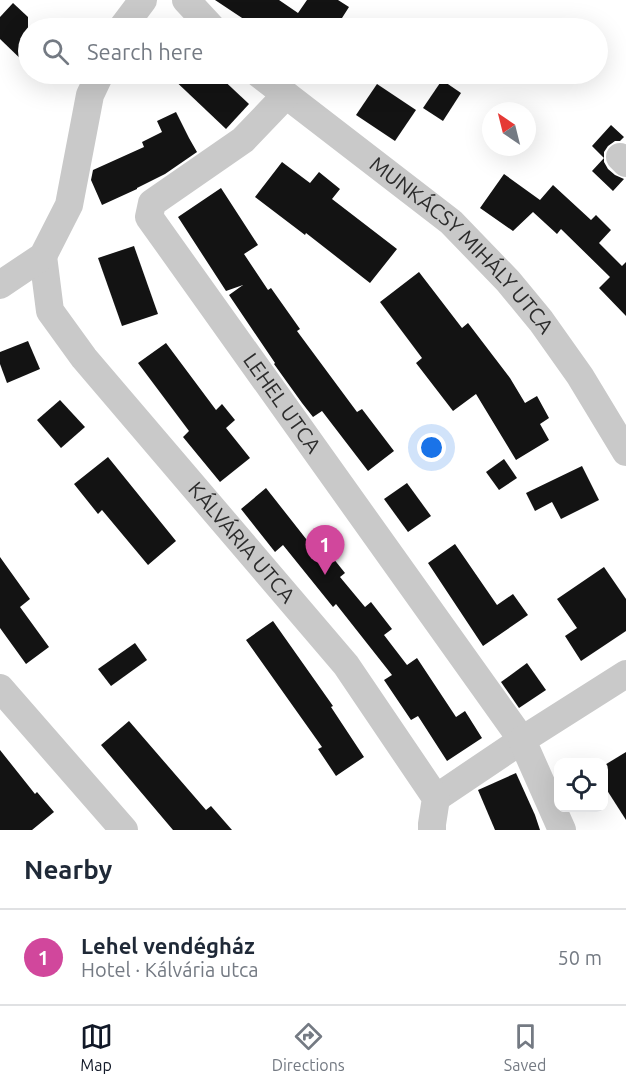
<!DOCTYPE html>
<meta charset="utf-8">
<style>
body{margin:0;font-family:Ubuntu,sans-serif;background:#f6f6f7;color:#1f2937}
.controls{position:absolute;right:18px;bottom:18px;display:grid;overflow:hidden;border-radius:12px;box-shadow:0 6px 24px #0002}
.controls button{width:54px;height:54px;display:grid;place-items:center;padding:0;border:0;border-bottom:2px solid #e0e1e3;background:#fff;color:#1f2937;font:30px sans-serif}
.compass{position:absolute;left:482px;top:102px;width:54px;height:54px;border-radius:50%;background:#fff;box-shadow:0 6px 24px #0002;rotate:325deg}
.you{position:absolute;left:432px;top:448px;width:21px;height:21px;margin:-15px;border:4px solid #fff;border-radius:50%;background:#1a73e8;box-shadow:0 0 0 9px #1a73e833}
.badge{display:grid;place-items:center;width:39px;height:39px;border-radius:50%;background:#111827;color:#fff;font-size:20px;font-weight:700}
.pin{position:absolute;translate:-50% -50px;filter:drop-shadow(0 2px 3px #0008)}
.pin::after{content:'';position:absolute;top:32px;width:21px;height:18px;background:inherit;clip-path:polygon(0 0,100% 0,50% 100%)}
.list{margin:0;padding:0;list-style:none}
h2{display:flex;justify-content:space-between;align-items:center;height:78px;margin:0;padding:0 24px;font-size:26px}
h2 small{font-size:20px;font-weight:400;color:#747a83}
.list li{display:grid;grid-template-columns:39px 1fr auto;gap:18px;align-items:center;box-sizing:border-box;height:96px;padding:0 24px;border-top:2px solid #e0e1e3}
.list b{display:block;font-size:22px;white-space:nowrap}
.list p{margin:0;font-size:20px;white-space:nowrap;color:#747a83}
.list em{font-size:20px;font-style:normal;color:#747a83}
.icon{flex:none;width:33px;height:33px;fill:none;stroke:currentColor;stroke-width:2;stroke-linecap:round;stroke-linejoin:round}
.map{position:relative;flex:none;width:626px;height:830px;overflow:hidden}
.search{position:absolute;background:#fff;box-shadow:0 6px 24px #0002;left:18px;right:18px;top:18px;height:66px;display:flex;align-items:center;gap:15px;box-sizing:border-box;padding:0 21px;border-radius:33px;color:#747a83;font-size:22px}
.sheet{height:174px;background:#fff}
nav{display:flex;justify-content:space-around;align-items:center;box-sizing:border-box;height:84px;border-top:2px solid #e0e1e3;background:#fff;font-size:16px;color:#747a83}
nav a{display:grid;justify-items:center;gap:3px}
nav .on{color:#111827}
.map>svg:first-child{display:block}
.building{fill:#131313}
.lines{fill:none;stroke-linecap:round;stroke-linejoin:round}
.minor{stroke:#c9c9c9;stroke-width:28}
.labels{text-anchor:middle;stroke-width:6;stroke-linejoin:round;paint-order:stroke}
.street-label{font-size:21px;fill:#2c2c2c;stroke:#fff}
</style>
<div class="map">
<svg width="626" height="830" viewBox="0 0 626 830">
<rect width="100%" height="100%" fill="#fff"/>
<g class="building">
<polygon points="215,0 279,0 298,13 307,0 338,0 349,7 342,18 358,28 257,28"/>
<polygon points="13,3 28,17 28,66 0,39 0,17"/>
<polygon points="168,74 217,74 249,104 226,129"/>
<polygon points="442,80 461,93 443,121 423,108"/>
<polygon points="377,84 416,110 395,141 356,115"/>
<polygon points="176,112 189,138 197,152 165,174 137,188 137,189 102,205 91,180 93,170 144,147 142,142 162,132 157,121"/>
<polygon points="611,125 624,137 620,141 615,141 608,146 604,152 604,158 592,146"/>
<polygon points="604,158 604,162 608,169 615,175 624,179 613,191 592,171"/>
<polygon points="282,162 310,183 319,172 340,189 332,199 397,249 370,283 306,233 305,235 255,197"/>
<polygon points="504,174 540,200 553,185 591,220 596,215 611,230 599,243 622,266 626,262 626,316 599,288 610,277 561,229 557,234 533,212 513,231 480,208"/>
<polygon points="221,188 258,245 244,254 268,290 271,288 300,329 297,331 357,412 362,409 394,451 368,471 322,411 313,417 302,403 274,364 275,363 229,295 243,285 226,291 178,217"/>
<polygon points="134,246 158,314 122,326 98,258"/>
<polygon points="419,272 462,328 468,323 510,378 525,403 537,396 549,418 540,424 549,440 516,460 476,394 453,411 416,363 422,358 380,302"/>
<polygon points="28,341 40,369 7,383 0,364 0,352"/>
<polygon points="166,343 216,410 222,404 235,420 226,428 250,458 220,482 183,437 189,431 138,363"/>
<polygon points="60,400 85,427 61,448 37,420"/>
<polygon points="108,457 176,541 148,565 102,510 98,514 74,484"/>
<polygon points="504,459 517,478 499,490 486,472"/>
<polygon points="582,466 599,500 561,519 552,502 535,511 526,493"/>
<polygon points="407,483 431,516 408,532 384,499"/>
<polygon points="266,488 314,549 321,543 345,573 340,577 365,607 371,602 392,629 384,635 407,665 417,658 456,717 465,711 482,738 447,761 418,716 411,720 384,680 392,675 336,604 333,607 283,545 275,552 241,509"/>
<polygon points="455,544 497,605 513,594 528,615 483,646 428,563"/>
<polygon points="0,557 30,599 20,607 49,647 26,664 0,628"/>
<polygon points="604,567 626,599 626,631 581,661 565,636 577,628 557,599"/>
<polygon points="273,621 333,706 331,707 364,757 336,776 318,749 322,747 246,640"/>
<polygon points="135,643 147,660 111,686 98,669"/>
<polygon points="527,663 546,690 519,708 501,682"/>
<polygon points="129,721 206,810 211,806 232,830 173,830 101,745"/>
<polygon points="0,750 35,794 37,792 54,812 32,830 0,830"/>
<polygon points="626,752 626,820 603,784 603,766"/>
<polygon points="516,773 535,815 540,830 495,830 478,790"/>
</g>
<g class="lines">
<g class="minor">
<polyline points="186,0 212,28"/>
<polyline points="122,28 143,0"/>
<path id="s1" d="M259,74L451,222L508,281L541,321L580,376L626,452"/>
<path id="s2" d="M286,95L243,140L152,203L149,217L522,740L436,798"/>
<polyline points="620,157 626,163"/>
<path id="s3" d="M43,256L50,311L84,358L346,665L436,798L432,824V830"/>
<polyline points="0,285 43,256 69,205 90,95 100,74"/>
<polyline points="0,688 124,830"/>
<polyline points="562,830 522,740 626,674"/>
</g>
</g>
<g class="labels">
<g class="street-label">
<text dy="7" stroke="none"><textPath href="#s1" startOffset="266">MUNKÁCSY MIHÁLY UTCA</textPath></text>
<text dy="7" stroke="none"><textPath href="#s2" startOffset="416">LEHEL UTCA</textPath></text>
<text dy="7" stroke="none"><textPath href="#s3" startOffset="356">KÁLVÁRIA UTCA</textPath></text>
</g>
</g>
</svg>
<div class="controls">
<button><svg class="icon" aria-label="locate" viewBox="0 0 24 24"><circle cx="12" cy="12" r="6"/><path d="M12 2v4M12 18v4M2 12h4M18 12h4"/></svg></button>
</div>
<svg class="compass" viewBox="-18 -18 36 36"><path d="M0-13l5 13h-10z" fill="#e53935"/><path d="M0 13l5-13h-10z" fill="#747a83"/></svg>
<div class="you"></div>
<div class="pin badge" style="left:325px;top:575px;background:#d1479c">1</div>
<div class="search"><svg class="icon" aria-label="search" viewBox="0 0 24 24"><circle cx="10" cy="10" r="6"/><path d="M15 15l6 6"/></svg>Search here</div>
</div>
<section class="sheet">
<h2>Nearby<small></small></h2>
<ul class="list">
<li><span class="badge" style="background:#d1479c">1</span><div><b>Lehel vendégház</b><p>Hotel · Kálvária utca</p></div><em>50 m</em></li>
</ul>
</section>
<nav>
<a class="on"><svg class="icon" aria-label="map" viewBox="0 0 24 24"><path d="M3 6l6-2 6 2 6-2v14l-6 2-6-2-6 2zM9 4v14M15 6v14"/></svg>Map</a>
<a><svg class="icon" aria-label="directions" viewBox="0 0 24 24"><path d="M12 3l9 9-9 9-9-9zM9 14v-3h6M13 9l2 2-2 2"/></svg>Directions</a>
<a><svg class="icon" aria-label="saved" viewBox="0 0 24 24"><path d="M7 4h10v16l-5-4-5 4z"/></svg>Saved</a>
</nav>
